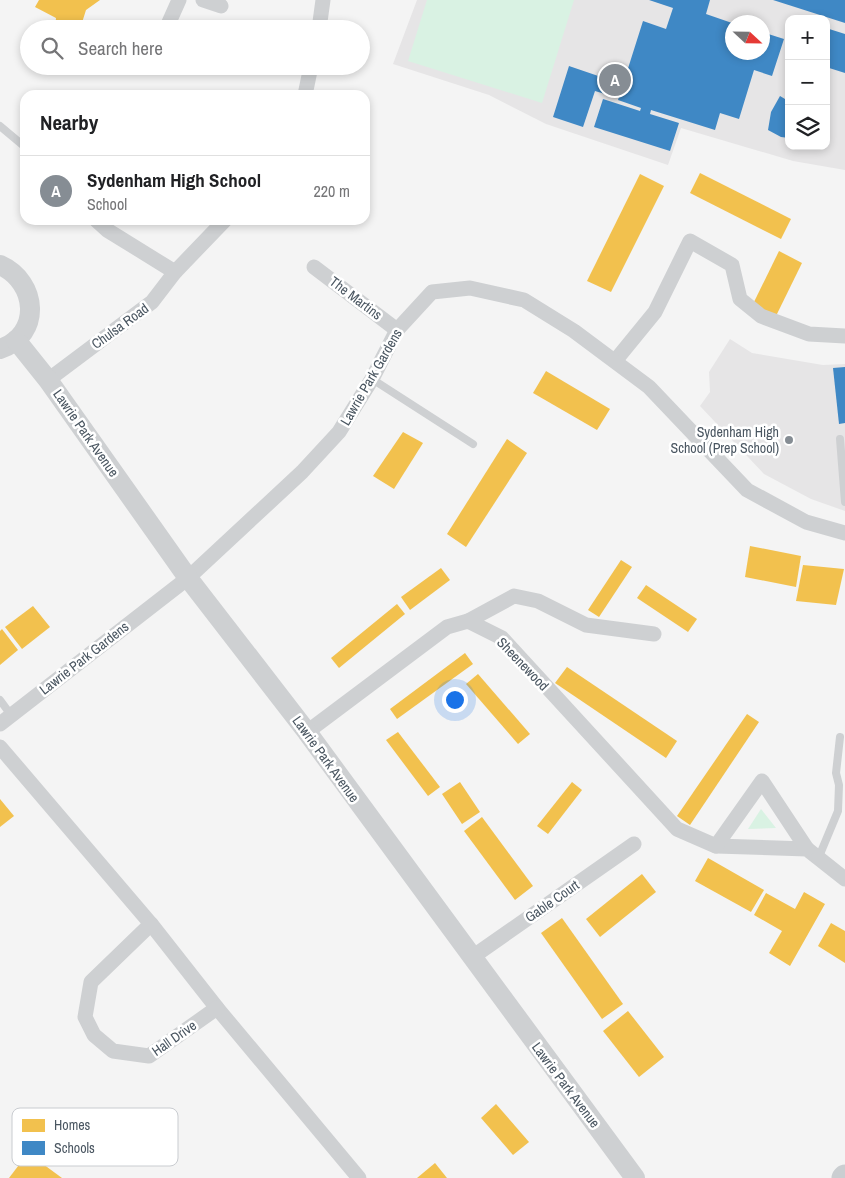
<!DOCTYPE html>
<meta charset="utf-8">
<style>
body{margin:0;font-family:"Archivo Narrow",sans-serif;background:#f2f2f2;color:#202124}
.controls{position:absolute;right:15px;top:15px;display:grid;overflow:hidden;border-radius:10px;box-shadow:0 2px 8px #0003}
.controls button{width:45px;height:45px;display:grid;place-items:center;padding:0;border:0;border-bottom:1px solid #e0e0e0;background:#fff;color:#202124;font:25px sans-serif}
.compass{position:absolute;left:725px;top:15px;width:45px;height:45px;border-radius:50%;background:#fff;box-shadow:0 2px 8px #0003;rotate:112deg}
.you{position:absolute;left:454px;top:699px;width:18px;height:18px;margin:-12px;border:4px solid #fff;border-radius:50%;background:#1a73e8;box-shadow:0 0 0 8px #1a73e833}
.badge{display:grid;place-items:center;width:32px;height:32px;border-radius:50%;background:#868d94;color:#fff;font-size:16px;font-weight:700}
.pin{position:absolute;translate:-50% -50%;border:2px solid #fff;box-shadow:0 1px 5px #0006}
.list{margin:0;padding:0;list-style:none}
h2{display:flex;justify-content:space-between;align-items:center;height:65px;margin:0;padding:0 20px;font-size:21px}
h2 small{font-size:16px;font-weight:400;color:#757577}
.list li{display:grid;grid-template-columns:32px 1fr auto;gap:15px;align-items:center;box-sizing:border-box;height:70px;padding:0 20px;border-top:1px solid #e0e0e0}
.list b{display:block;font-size:19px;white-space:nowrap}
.list p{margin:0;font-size:16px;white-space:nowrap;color:#757577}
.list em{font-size:16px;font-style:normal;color:#757577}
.icon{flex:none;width:28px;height:28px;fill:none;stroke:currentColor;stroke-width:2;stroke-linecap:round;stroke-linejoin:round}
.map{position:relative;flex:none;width:845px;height:1178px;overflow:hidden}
.search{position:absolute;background:#fff;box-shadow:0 2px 8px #0003;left:20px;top:20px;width:350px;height:55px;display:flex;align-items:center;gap:12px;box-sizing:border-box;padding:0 18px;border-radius:28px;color:#757577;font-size:19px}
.panel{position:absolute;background:#fff;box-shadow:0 2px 8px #0003;left:20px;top:90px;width:350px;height:135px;border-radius:15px}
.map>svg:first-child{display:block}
.education{fill:#e6e5e6;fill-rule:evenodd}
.green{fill:#d9f2e3}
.homes{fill:#f2c14e}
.schools{fill:#3f88c5}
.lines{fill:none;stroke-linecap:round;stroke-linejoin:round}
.service{stroke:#ced0d2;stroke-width:8}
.minor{stroke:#ced0d2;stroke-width:15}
.tertiary{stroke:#ced0d2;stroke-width:20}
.primary{stroke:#caced1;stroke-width:25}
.poi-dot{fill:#868d94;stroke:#fff;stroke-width:2}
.labels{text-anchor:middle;stroke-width:5;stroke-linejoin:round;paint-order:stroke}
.street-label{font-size:14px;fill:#4a5661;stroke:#fff}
.poi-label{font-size:14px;fill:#4a5661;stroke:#fff;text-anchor:end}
.key{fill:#fff;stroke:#c9ccd0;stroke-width:1}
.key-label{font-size:14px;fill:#4a5661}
</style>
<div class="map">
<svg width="845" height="1178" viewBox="0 0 845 1178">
<rect width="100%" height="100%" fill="#f4f4f4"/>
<g class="education">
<path d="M417,0H845V170L793,161L681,128L668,165L546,124L489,95L393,64ZM789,19H826V146H789ZM732,22H762V52H732Z"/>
<polygon points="730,339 752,353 823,365 845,364 845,511 811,499 764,474 700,406 710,392 709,372"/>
</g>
<g class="green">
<polygon points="427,0 574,0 542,103 408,61"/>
<polygon points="761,809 776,828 748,829"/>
</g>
<g class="homes">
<polygon points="39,0 100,0 86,10 80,29 55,29 56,18 35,7"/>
<polygon points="700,173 791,219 781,239 690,193"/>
<polygon points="640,174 664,186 611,292 587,281"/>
<polygon points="779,251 802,263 776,316 753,304"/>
<polygon points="546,371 610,409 597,430 533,393"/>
<polygon points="403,432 423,443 394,489 373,476"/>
<polygon points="507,439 527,453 466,547 447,534"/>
<polygon points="750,546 801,556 796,587 745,577"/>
<polygon points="621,560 632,567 599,617 588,610"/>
<polygon points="803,565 844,569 836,605 796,601"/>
<polygon points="441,568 450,580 410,610 401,597"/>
<polygon points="646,585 697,619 688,632 637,598"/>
<polygon points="397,604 405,614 339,668 331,658"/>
<polygon points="33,606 50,627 22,649 5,627"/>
<polygon points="2,629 18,650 0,665 0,631"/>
<polygon points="465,653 473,664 397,719 390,709"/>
<polygon points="567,667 677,741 666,758 555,683"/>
<polygon points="478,674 530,734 518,744 466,684"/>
<polygon points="747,714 759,722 690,825 677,816"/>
<polygon points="398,732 440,787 428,796 386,740"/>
<polygon points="460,782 480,812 462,824 442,794"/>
<polygon points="572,782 582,790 548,834 537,826"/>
<polygon points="0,799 14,816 0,827"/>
<polygon points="482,817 533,886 515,900 464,831"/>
<polygon points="708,858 764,890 751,912 695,881"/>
<polygon points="642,874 656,892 600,937 586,919"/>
<polygon points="804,892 825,904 790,966 769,953 782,931 754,915 766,893 795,909"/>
<polygon points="562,918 623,1004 602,1019 541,933"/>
<polygon points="831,923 845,931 845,963 818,946"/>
<polygon points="628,1011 664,1057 639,1077 603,1031"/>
<polygon points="496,1104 529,1142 513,1155 481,1118"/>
<polygon points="28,1153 62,1178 9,1178"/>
<polygon points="435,1163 447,1178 417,1178"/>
</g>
<g class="schools">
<polygon points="649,0 710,0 706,14 732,23 732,52 762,52 762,32 784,39 772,76 754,70 739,119 720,113 715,130 651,110 650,114 679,123 670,151 594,127 603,99 640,111 641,108 618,100 643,21 666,29 673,8"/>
<polygon points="773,0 845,0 845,23"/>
<polygon points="826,28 845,34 845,73 826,67"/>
<polygon points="569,66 610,80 605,94 595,91 583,127 553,117"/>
<polygon points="788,89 789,89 789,138 781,137 768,130 771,112 780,96 785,99"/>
<polygon points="845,367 845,423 839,424 833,368"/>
</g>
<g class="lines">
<g class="service">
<polyline points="0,126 25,147"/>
<polyline points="372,379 473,444"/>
<polyline points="840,439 845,502"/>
<polyline points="0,700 11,715"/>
<polyline points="818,859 838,811 839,785 836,773 840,737"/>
</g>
<g class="minor">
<polyline points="203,0 221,6"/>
<polyline points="166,29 179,0"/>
<polyline points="319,29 323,0"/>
<polyline points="305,95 311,66"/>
<polyline points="96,220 107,230 175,272"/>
<polyline points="314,267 397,330"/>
<polyline points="615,361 655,312 690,241 732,265 740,299 761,316 809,334 845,336"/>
<polyline points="48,380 152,302 175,272 225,220"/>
<polyline points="468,621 514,596 538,601 586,625 654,634"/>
<polyline points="0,724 188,578 302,472 339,432 372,379 397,330 432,292 470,288 524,300 574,331 649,387 747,490 806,522 845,533"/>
<polyline points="307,732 447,627 468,621 502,638 677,829 716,846 807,849 845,879"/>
<polyline points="0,747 151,924 217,1008 359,1178"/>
<polyline points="716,846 762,781 807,849"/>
<polyline points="151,924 91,982 85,1017 94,1035 113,1051 149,1056 217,1008"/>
<polyline points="471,958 634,844"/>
</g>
<g class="tertiary">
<path d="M0,265C38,282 42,335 0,349"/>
<polyline points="16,340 48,380 188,578 307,732 635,1178"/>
</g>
<polyline class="primary" points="844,1178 845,1177"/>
</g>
<circle class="poi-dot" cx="789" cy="440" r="5"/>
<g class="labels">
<g class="street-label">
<text transform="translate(356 298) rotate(37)" y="5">The Martins</text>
<text transform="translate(120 326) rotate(-36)" y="5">Chulsa Road</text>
<text transform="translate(371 377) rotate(-60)" y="5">Lawrie Park Gardens</text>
<text transform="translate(86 433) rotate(55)" y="5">Lawrie Park Avenue</text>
<text transform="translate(84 658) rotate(-38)" y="5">Lawrie Park Gardens</text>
<text transform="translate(523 664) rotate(46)" y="5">Sheenewood</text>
<text transform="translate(326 759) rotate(54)" y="5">Lawrie Park Avenue</text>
<text transform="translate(552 901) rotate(-35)" y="5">Gable Court</text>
<text transform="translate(174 1038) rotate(-35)" y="5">Hall Drive</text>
<text transform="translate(566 1085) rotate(53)" y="5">Lawrie Park Avenue</text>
</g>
<g class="poi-label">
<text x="779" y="437">Sydenham High<tspan x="779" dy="16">School (Prep School)</tspan></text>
</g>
</g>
<rect x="12" y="1108" width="166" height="58" rx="8" class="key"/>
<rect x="22" y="1119" width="23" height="13" fill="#f2c14e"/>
<rect x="22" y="1141" width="23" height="14" fill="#3f88c5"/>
<g class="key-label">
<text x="54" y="1130">Homes</text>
<text x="54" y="1153">Schools</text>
</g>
</svg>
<div class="controls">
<button>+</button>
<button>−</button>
<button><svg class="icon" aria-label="layers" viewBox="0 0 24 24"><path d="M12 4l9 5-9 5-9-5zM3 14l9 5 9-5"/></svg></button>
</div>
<svg class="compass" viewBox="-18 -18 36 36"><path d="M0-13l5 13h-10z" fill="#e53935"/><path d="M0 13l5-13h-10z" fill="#757577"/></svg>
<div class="you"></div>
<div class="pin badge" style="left:615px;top:80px">A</div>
<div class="search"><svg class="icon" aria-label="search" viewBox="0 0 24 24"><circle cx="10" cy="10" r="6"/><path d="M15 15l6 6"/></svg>Search here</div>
<section class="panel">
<h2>Nearby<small></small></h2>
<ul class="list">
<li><span class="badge">A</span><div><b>Sydenham High School</b><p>School</p></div><em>220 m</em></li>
</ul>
</section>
</div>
